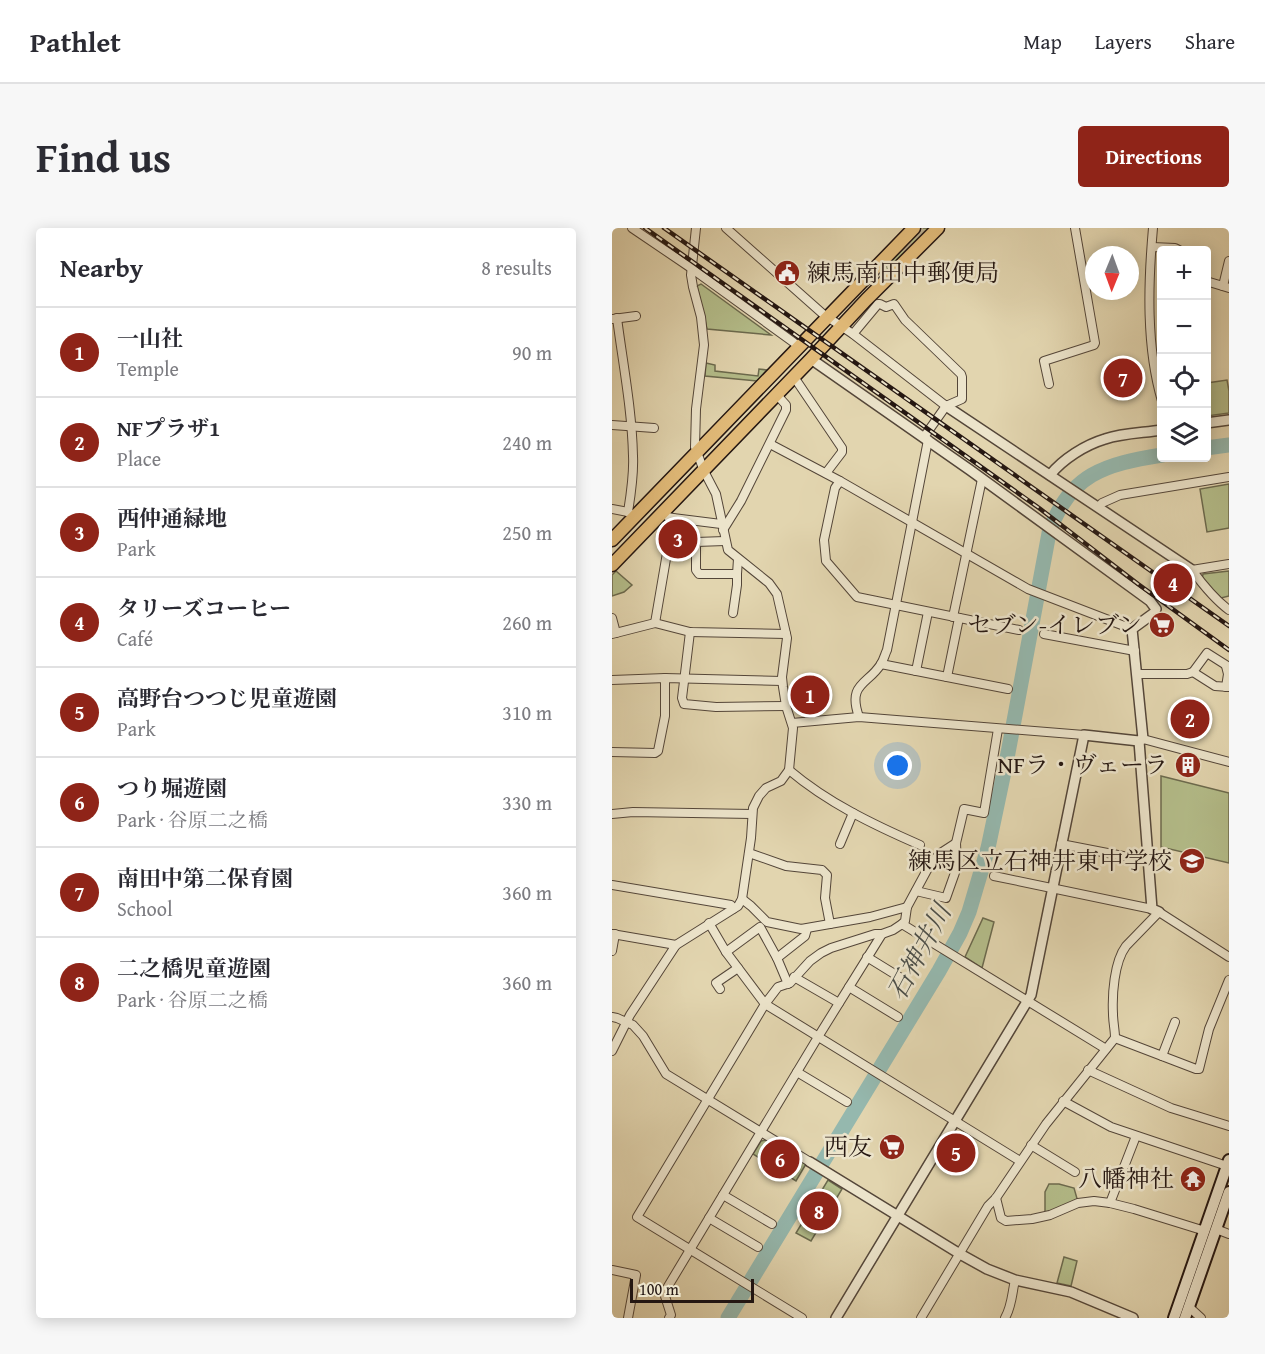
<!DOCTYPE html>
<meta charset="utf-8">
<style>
body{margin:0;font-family:"Gentium Book Plus","Noto Serif JP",serif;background:#f7f7f7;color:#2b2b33}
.controls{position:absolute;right:18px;top:18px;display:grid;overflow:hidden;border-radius:6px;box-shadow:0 3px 15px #0003}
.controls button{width:54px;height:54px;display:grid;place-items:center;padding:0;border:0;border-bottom:2px solid #e1e1e2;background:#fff;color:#2b2b33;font:30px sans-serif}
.compass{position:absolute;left:473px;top:18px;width:54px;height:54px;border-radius:50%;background:#fff;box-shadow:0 3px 15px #0003;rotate:181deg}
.scale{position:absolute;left:18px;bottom:15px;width:124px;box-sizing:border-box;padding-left:6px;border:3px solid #251712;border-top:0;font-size:16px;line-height:21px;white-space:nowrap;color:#251712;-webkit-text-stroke:4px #ece4cb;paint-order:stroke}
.you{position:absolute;left:286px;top:538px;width:21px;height:21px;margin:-15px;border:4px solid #fff;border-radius:50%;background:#1a73e8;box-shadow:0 0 0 9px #1a73e833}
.badge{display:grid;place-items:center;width:39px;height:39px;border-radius:50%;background:#8f2418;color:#fff;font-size:20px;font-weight:700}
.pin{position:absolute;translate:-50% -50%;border:3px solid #fff;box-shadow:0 2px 6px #0006}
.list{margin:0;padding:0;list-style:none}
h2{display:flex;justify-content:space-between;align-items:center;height:78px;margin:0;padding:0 24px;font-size:26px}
h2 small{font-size:20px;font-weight:400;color:#7c7c81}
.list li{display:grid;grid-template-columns:39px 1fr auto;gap:18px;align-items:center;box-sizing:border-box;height:90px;padding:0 24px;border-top:2px solid #e1e1e2}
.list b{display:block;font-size:22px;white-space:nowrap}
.list p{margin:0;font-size:20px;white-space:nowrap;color:#7c7c81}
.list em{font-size:20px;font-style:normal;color:#7c7c81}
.icon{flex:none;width:33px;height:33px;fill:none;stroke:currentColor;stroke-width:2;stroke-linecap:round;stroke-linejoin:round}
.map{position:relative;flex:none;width:617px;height:1090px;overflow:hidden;border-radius:6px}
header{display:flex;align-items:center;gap:36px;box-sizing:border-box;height:84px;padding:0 30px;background:#fff;border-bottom:2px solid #e1e1e2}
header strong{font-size:28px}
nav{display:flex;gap:33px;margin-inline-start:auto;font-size:21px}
.intro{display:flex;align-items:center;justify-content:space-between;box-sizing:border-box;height:144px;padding:0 36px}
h1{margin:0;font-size:42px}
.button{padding:15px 27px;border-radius:6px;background:#8f2418;color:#fff;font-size:21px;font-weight:700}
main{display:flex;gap:36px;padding:0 36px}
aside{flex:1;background:#fff;border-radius:6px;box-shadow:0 3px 15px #0003}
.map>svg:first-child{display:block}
.green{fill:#b4bd8a;stroke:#6c6a4e;stroke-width:1.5}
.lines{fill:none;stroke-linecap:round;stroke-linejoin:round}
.river{stroke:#95b8ae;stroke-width:15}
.primary-tunnel{stroke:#bcaf90;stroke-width:12;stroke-dasharray:12 6;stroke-linecap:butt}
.minor-casing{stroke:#544639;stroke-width:10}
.tertiary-casing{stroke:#544639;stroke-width:12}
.secondary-casing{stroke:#251712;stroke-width:14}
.primary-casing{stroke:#251712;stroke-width:15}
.minor{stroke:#ece4cb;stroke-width:8}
.tertiary{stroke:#ece4cb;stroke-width:9}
.secondary{stroke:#ece4cb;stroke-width:10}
.primary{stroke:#e1ba78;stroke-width:12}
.rail-casing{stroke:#251712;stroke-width:4.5}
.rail{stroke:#ece4cb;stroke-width:2;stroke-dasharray:7;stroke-linecap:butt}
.labels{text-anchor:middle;stroke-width:5;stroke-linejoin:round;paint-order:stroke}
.poi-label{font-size:24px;fill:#251712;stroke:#ece4cb;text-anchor:end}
.water-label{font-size:26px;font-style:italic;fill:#4c4f49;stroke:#ece4cb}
</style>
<header>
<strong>Pathlet</strong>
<nav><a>Map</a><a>Layers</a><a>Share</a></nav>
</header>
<div class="intro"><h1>Find us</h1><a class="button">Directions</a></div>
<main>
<aside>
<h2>Nearby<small>8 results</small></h2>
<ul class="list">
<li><span class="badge">1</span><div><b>一山社</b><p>Temple</p></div><em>90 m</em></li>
<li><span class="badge">2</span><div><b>NFプラザ1</b><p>Place</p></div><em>240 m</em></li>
<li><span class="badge">3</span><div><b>西仲通緑地</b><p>Park</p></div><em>250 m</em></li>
<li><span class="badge">4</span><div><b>タリーズコーヒー</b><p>Café</p></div><em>260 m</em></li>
<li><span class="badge">5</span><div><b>高野台つつじ児童遊園</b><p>Park</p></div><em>310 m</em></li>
<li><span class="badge">6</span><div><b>つり堀遊園</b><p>Park · 谷原二之橋</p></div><em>330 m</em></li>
<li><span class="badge">7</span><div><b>南田中第二保育園</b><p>School</p></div><em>360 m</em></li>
<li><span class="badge">8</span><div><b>二之橋児童遊園</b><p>Park · 谷原二之橋</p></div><em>360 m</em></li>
</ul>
</aside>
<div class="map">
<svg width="617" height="1090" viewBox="0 0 617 1090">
<rect width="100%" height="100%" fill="#e2d5af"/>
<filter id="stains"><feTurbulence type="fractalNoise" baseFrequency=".00333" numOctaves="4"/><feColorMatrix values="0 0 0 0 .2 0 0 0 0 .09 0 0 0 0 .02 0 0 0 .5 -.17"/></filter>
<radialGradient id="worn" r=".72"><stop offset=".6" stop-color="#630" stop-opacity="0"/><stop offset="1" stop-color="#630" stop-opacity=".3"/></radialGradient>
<g class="green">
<polygon points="308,0 320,0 274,46 269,40"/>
<polygon points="89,56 159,107 95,101 85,58"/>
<polygon points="94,135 103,137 103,143 146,148 147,141 155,142 145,153 93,148"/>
<polygon points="615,152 617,163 617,185 595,188 595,155"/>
<polygon points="617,256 617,300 595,304 588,261"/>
<polygon points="66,294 81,296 81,302 70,302 70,319 60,319 63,297"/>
<polygon points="4,343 20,357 12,364 0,368 0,347"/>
<polygon points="617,343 617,368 609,370 590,351 591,346"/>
<polygon points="549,548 617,565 617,635 549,619"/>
<polygon points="371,690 382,694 370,740 353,729"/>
<polygon points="155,912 194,936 184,953 141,926 149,913"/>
<polygon points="216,952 230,961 199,1013 184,1005"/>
<polygon points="437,956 447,956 462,960 466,974 433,986 433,964"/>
<polygon points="452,1029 465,1033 459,1058 445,1055"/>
</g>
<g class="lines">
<g class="river">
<polyline points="594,220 617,217"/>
<path d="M116,1090L327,743L348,705L357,684L376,620L396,525L437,305C457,246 493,236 550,227"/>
</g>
<polyline class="primary-tunnel" points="293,25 317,0"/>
<g class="minor-casing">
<g id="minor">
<polyline points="20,0 79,40 188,119"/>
<polyline points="114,0 211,86 241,106 334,178"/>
<path d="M541,0C536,56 534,119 550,173"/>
<polyline points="540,19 563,20 567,22"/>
<polyline points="594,53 617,60"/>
<polyline points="611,58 617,33"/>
<path d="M5,90C11,136 20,182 21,228C22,247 19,265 16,284"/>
<polyline points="1,91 24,88"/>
<polyline points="241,106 266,76 268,76 274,79 282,76 293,92 349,146 350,149 350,171 334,178 312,209"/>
<polyline points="182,149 230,220 230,224 214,245"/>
<polyline points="437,156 432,133 482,117 483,115 463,0"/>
<polyline points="0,197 42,200"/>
<polyline points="158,216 228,253 416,361 520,401"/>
<polyline points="228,253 223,260 212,312 214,333 245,369 407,402"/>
<polyline points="486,279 490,275 508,267 617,249"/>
<polyline points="0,281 16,284 19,286"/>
<polyline points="51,284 56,289 61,290 109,296"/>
<polyline points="111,302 129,273 174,182 174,177 165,167"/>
<polyline points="113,313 84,314 84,342 87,346 125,346 126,331"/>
<path d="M617,336L580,342C591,357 602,371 617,382"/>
<polyline points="121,385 125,357 125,346"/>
<polyline points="341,389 370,251"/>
<polyline points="0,390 4,405"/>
<polyline points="43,395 61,290"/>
<polyline points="78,404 70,470 72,476 104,479 174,478"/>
<polyline points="0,406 43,395 78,404 174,406"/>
<polyline points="432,406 523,423"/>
<polyline points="269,436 396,461"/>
<polyline points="617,439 595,425 581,444 603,458 617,459"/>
<polyline points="304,443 316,384"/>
<polyline points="525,446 575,446 581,444"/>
<polyline points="335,449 347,390"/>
<polyline points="0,452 53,450 170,453"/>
<polyline points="614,459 616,446 614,438"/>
<path d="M247,489C235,455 256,457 269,436C272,431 273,426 275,422L316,212"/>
<polyline points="180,495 247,489 472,507"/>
<polyline points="531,511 617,534"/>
<polyline points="0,524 43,525 46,523 53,488 53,450"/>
<path d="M177,542C216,575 262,597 308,617"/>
<polyline points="0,586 21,584 140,586"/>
<polyline points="228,616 241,585"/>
<polyline points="449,616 516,629 536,626"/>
<polyline points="137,625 174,638 210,642 215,647 213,670 218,696"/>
<polyline points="382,648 540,681"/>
<polyline points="0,657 119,677 121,681"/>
<polyline points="304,663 334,670 345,639 344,615 352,581 372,585 386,501"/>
<polyline points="130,671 139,678 155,694 189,701 258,689 295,679"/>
<polyline points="97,695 114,724 153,776 408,933"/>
<polyline points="290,696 293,693 295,679 315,642 327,626 344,615"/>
<polyline points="0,706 64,717"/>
<polyline points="0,723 3,706"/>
<polyline points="114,724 148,699 165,730 176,756"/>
<polyline points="255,729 289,750"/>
<polyline points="165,730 193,708 195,701"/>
<polyline points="182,749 227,775"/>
<polyline points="237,759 286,789"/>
<polyline points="108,761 104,755 126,740"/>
<polyline points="0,789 5,790 21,797 31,808 54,846 198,934"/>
<polyline points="503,810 584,841 587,841 597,801 617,752"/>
<polyline points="0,823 18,787 64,717 126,678 130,671 139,610 141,580 147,568 154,560 169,553 177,542 181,500 174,478 171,459 170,449 175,410 165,366 157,355 116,322 104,266 92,243 83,219 84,181 92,117 89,89 81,59 79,47 84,0"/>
<polyline points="550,828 563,794"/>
<polyline points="476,842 559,880 617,898"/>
<polyline points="185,844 235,874"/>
<polyline points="451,873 499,899 615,938"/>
<polyline points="419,917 463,944"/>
<polyline points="111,967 160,996"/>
<polyline points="384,970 389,990 394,993 420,991 438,987 466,975 482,973 498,975 522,981 593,1003"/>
<polyline points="498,975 524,908"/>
<polyline points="97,990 146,1019"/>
<polyline points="604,1001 617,1006"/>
<polyline points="0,1042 24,1047 16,1090"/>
<polyline points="577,1079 589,1090"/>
<polyline points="57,1090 59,1087 52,1065 206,809 270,706 281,702 290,696 494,821"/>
<polyline points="190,1090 25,989 153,776 166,759 178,755 198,733 209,725 219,720 263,706 270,706"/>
<path d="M309,1090L376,978L384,970L434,896L503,810C503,802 501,794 501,786C500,767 502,734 514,718L547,684L617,729"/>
<path d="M393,1090C400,1078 400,1065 403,1052"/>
</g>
</g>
<g class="tertiary-casing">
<g id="tertiary">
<polyline points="199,131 358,242 538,373 544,381 542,385 520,401 531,511 527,513 472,507 419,767 224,1090"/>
<polyline points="334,178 580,342"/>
<polyline points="594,195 617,192"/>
<path d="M438,247C451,231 473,217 493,211C511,205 531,205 550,202"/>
<polyline points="527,513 540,681 547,684"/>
<polyline points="198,934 348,1026 375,1041 403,1052 459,1064 521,1090"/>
</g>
</g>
<g class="secondary-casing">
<g id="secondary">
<polyline points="562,1090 617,932"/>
<polyline points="573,1090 617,964"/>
</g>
</g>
<g class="primary-casing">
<g id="primary">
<polyline points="0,312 302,0"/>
<polyline points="0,337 199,131 254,72 326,0"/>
</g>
</g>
<use href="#minor" class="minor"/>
<use href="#tertiary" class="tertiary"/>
<use href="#secondary" class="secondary"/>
<use href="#primary" class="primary"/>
<g class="rail-casing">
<g id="rail">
<polyline points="33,0 427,280 526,356 617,422"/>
<polyline points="52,0 617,398"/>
</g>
</g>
<use href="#rail" class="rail"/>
</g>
<defs>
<g id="civic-disc" transform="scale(1.35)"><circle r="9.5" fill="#8f2418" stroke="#ece4cb"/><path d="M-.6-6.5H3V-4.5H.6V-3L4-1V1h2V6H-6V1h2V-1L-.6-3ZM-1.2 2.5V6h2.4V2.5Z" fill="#fff"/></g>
<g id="supermarket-disc" transform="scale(1.35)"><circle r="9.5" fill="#8f2418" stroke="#ece4cb"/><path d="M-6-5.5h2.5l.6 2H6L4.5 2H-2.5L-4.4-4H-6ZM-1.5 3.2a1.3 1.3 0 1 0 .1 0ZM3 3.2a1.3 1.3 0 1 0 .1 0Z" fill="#fff"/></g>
<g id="building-disc" transform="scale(1.35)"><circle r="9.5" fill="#8f2418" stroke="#ece4cb"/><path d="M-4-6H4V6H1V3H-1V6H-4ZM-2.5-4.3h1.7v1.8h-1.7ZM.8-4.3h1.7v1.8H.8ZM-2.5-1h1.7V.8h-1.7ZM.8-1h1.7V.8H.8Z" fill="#fff"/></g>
<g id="school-disc" transform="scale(1.35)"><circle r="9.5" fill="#8f2418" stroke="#ece4cb"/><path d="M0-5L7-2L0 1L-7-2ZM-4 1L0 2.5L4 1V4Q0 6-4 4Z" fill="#fff"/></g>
<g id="temple-disc" transform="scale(1.35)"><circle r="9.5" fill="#8f2418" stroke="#ece4cb"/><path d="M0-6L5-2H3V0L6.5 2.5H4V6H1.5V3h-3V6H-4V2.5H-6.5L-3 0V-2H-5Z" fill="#fff"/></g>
</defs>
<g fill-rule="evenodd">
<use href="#civic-disc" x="175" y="45"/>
<use href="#supermarket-disc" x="550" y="397"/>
<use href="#building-disc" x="576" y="537"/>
<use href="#school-disc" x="580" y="633"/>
<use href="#supermarket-disc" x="280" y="919"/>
<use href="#temple-disc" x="581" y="951"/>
</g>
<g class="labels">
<g class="poi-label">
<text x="195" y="53" text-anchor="start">練馬南田中郵便局</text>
<text x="530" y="405">セブン-イレブン</text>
<text x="556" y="545">NFラ・ヴェーラ</text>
<text x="560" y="641">練馬区立石神井東中学校</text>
<text x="260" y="927">西友</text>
<text x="562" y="959">八幡神社</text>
</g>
<g class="water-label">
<text transform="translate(307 724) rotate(-62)" y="9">石神井川</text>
</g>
</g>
<rect width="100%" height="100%" filter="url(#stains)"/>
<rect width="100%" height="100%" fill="url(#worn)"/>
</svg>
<div class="controls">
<button>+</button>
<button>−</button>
<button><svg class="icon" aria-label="locate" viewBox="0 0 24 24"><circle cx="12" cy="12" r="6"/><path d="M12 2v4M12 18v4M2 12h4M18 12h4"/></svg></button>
<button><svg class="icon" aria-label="layers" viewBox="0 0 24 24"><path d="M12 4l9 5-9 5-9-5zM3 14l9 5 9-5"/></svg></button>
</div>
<svg class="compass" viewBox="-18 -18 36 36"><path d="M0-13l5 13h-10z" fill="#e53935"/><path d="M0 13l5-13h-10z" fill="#7c7c81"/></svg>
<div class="scale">100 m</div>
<div class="you"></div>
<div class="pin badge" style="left:198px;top:467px">1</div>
<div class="pin badge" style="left:578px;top:491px">2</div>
<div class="pin badge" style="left:66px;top:311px">3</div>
<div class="pin badge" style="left:561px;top:355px">4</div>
<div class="pin badge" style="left:344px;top:925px">5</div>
<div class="pin badge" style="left:168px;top:931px">6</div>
<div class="pin badge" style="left:511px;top:150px">7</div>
<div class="pin badge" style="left:207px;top:983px">8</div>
</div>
</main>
